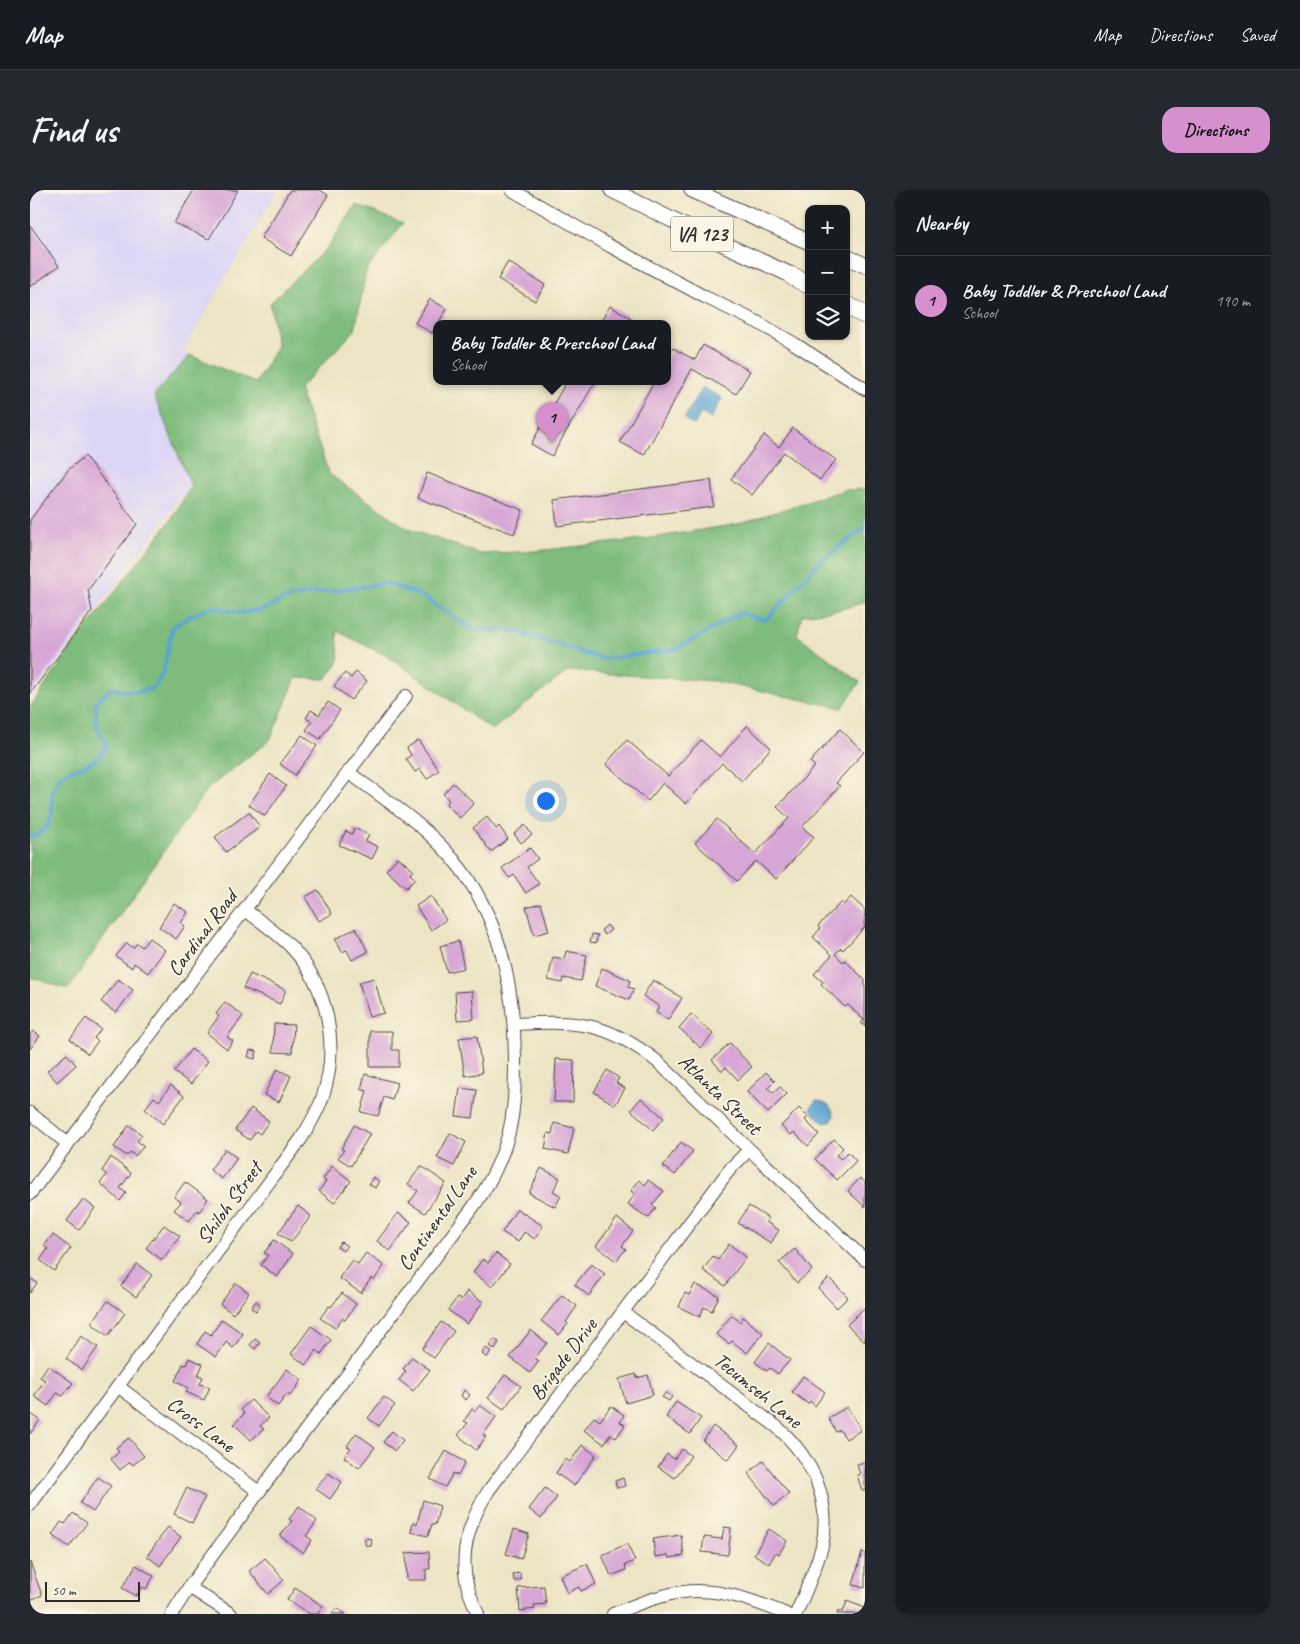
<!DOCTYPE html>
<meta charset="utf-8">
<style>
body{margin:0;font-family:Caveat,sans-serif;background:#242831;color:#f1f3f6}
.controls{position:absolute;right:15px;top:15px;display:grid;overflow:hidden;border-radius:10px;box-shadow:0 1px 4px #0004}
.controls button{width:45px;height:45px;display:grid;place-items:center;padding:0;border:0;border-bottom:1px solid #363941;background:#171b24;color:#f1f3f6;font:25px sans-serif}
.scale{position:absolute;left:15px;bottom:12px;width:95px;box-sizing:border-box;padding-left:5px;border:2px solid #2b2b2b;border-top:0;font-size:14px;line-height:18px;white-space:nowrap;color:#2b2b2b;-webkit-text-stroke:4px #fcf5e5;paint-order:stroke}
.you{position:absolute;left:515px;top:610px;width:18px;height:18px;margin:-12px;border:4px solid #fff;border-radius:50%;background:#1a73e8;box-shadow:0 0 0 8px #1a73e833}
.badge{display:grid;place-items:center;width:32px;height:32px;border-radius:50%;background:#d690ce;color:#111;font-size:16px;font-weight:700}
.pin{position:absolute;translate:-50% -41px;filter:drop-shadow(0 1px 2px #0008)}
.pin::after{content:'';position:absolute;top:26px;width:18px;height:15px;background:inherit;clip-path:polygon(0 0,100% 0,50% 100%)}
.popup{position:absolute;left:403px;top:130px;width:238px;height:65px;box-sizing:border-box;display:grid;place-content:center;border-radius:10px;background:#171b24;filter:drop-shadow(0 1px 4px #0005);font-size:16px;white-space:nowrap;color:#9ea1a6}
.popup b{font-size:19px;color:#f1f3f6}
.popup::after{content:'';position:absolute;left:50%;top:100%;margin-left:-10px;border:10px solid transparent;border-top-color:#171b24}
.list{margin:0;padding:0;list-style:none}
h2{display:flex;justify-content:space-between;align-items:center;height:65px;margin:0;padding:0 20px;font-size:21px}
h2 small{font-size:16px;font-weight:400;color:#9ea1a6}
.list li{display:grid;grid-template-columns:32px 1fr auto;gap:15px;align-items:center;box-sizing:border-box;height:90px;padding:0 20px;border-top:1px solid #363941}
.list b{display:block;font-size:19px;white-space:nowrap}
.list p{margin:0;font-size:16px;white-space:nowrap;color:#9ea1a6}
.list em{font-size:16px;font-style:normal;color:#9ea1a6}
.icon{flex:none;width:28px;height:28px;fill:none;stroke:currentColor;stroke-width:2;stroke-linecap:round;stroke-linejoin:round}
.map{position:relative;flex:none;width:835px;height:1424px;overflow:hidden;border-radius:15px}
header{display:flex;align-items:center;gap:30px;box-sizing:border-box;height:70px;padding:0 25px;background:#171b24;border-bottom:1px solid #363941}
header strong{font-size:24px}
nav{display:flex;gap:28px;margin-inline-start:auto;font-size:18px}
.intro{display:flex;align-items:center;justify-content:space-between;box-sizing:border-box;height:120px;padding:0 30px}
h1{margin:0;font-size:35px}
.button{padding:12px 22px;border-radius:15px;background:#d690ce;color:#111;font-size:18px;font-weight:700}
main{display:flex;gap:30px;padding:0 30px}
aside{flex:1;background:#171b24;border-radius:15px;box-shadow:0 1px 4px #0004}
.map>svg:first-child{display:block}
.built{fill:#dcd5f6}
.forest{fill:#7dbc7b;stroke:#547453}
.water{fill:#58a4d1;stroke:#42687e}
.lines{fill:none;stroke-linecap:round;stroke-linejoin:round}
.stream{stroke:#58a4d1;stroke-width:4}
.building{fill:#d7a6d6}
.minor-casing{stroke:#484742;stroke-width:14}
.major-casing{stroke:#484742;stroke-width:17}
.highway-casing{stroke:#484742;stroke-width:19}
.minor{stroke:#fff;stroke-width:12}
.major{stroke:#fff;stroke-width:15}
.highway{stroke:#fff;stroke-width:18}
.labels{text-anchor:middle;stroke-width:4;stroke-linejoin:round;paint-order:stroke}
.shield{fill:#fcf5e5;stroke:#6a6863;stroke-width:1}
.shield-label{font-size:20px;font-weight:bold;fill:#2b2b2b}
.street-label{font-size:21px;fill:#2b2b2b;stroke:#fcf5e5}
</style>
<header>
<strong>Map</strong>
<nav><a>Map</a><a>Directions</a><a>Saved</a></nav>
</header>
<div class="intro"><h1>Find us</h1><a class="button">Directions</a></div>
<main>
<div class="map">
<svg width="835" height="1424" viewBox="0 0 835 1424">
<rect width="100%" height="100%" fill="#fcf5e5"/>
<filter id="ink" filterUnits="userSpaceOnUse"><feTurbulence type="fractalNoise" baseFrequency=".02" numOctaves="2"/><feDisplacementMap in="SourceGraphic" scale="10" xChannelSelector="R" yChannelSelector="G"/><feConvolveMatrix kernelMatrix="1 2 1 2 8 2 1 2 1" color-interpolation-filters="sRGB"/></filter>
<filter id="wash" filterUnits="userSpaceOnUse"><feTurbulence type="fractalNoise" baseFrequency=".0096" numOctaves="4" result="noise"/><feDisplacementMap in="SourceGraphic" scale="20" xChannelSelector="R" yChannelSelector="G"/><feGaussianBlur stdDeviation="1.12" result="paint"/><feColorMatrix in="noise" values="0 0 0 0 0 0 0 0 0 0 0 0 0 0 0 0 0 1.4 0 .05"/><feComposite in="paint" operator="in"/></filter>
<g filter="url(#wash)">
<rect width="100%" height="100%" fill="#ede4c4"/>
<polygon class="built" points="0,0 248,0 154,158 170,189 220,357 158,298 0,509"/>
<polygon class="forest" points="326,15 373,33 336,81 325,140 269,199 299,284 378,339 451,364 506,361 615,349 708,334 814,300 835,299 835,412 808,420 772,425 767,445 830,492 812,518 684,491 538,481 462,540 364,470 307,441 309,471 296,489 266,488 240,550 177,599 38,799 0,787 0,517 46,452 141,330 161,296 124,205 160,165 226,193 247,156 240,113 297,58"/>
<g class="water">
<polygon points="672,197 692,208 681,229 671,223 664,235 654,229"/>
<path d="M786,910C796,912 802,915 804,926L801,931L795,933L783,923L781,918Z"/>
</g>
<g class="lines">
<path class="stream" d="M0,647C35,637 13,608 29,588C38,577 53,578 64,571C69,567 73,560 77,556L66,535V512L80,499L107,502L124,498L133,483L142,438L160,426L182,417L211,423L235,419L252,410L272,405L355,393L390,405L442,439L484,441L573,469L644,460L710,423L736,430L790,371L835,338"/>
</g>
<g id="blocks">
<g class="building">
<polygon points="164,0 208,0 179,49 144,33"/>
<polygon points="260,0 290,0 298,5 261,66 231,48"/>
<polygon points="0,35 29,76 0,97"/>
<polygon points="478,72 515,95 505,111 468,89"/>
<polygon points="400,109 417,119 402,143 385,133"/>
<polygon points="580,116 601,128 597,134 569,134"/>
<polygon points="673,155 720,181 706,204 662,179 614,265 590,252 624,192 637,192 637,169 643,158 665,170"/>
<polygon points="536,192 565,192 522,266 501,254"/>
<polygon points="763,238 806,270 790,290 754,262 722,305 701,289 734,245 749,257"/>
<polygon points="55,266 107,334 58,400 62,421 0,504 0,330 38,280"/>
<polygon points="397,283 493,320 484,344 388,308"/>
<polygon points="681,290 684,317 527,336 524,310"/>
<polygon points="326,482 337,491 321,510 304,496 315,483 321,488"/>
<polygon points="298,512 310,520 290,549 276,540 282,532 276,528 281,520 289,525"/>
<polygon points="717,536 741,558 712,591 692,573 656,614 633,593 618,611 576,574 597,550 638,586 671,550 690,567"/>
<polygon points="810,539 834,562 806,593 810,596 772,637 784,647 746,689 726,671 707,691 665,653 687,629 725,664 759,628 747,617 785,576 780,572"/>
<polygon points="272,545 287,556 265,585 250,574"/>
<polygon points="388,550 409,580 397,589 390,579 385,582 376,569 381,565 377,558"/>
<polygon points="240,584 256,596 235,626 219,615"/>
<polygon points="423,593 444,613 430,628 416,614 419,610 413,604"/>
<polygon points="219,622 230,637 196,662 185,647"/>
<polygon points="457,627 466,639 469,636 478,649 461,662 443,638"/>
<polygon points="495,635 502,645 491,653 484,644"/>
<polygon points="324,638 339,645 336,651 348,657 342,669 309,655 316,641 322,644"/>
<polygon points="500,658 508,669 497,677 509,694 496,703 484,685 479,688 472,678"/>
<polygon points="368,667 383,680 380,684 385,689 376,698 356,680"/>
<polygon points="288,700 302,724 289,731 275,707"/>
<polygon points="401,706 416,730 401,740 386,716"/>
<polygon points="821,707 835,720 834,734 835,737 813,760 811,758 805,764 813,772 815,770 835,790 835,836 831,833 834,830 818,815 815,817 791,794 793,792 784,784 802,765 783,747 790,739 788,736 811,712 813,715"/>
<polygon points="144,713 158,722 151,733 155,736 146,749 129,737"/>
<polygon points="511,713 519,741 504,745 496,717"/>
<polygon points="577,735 581,740 575,745 571,740"/>
<polygon points="326,738 338,762 322,770 317,760 312,762 305,749"/>
<polygon points="562,744 568,745 566,753 560,752"/>
<polygon points="119,748 135,760 118,783 104,773 102,778 86,766 97,753 103,758 107,753 112,757"/>
<polygon points="428,751 434,778 417,782 410,756"/>
<polygon points="536,761 557,765 551,791 533,788 532,793 518,790 523,767 534,769"/>
<polygon points="572,778 600,790 598,797 604,799 599,810 565,796"/>
<polygon points="220,784 256,800 250,814 213,798"/>
<polygon points="344,788 354,823 339,827 329,792"/>
<polygon points="88,789 103,800 86,823 71,812"/>
<polygon points="623,790 652,808 638,830 626,822 629,816 613,806"/>
<polygon points="442,801 444,829 427,830 425,802"/>
<polygon points="195,812 213,826 197,847 203,851 197,859 177,843 189,826 186,824"/>
<polygon points="661,824 683,844 671,858 649,838"/>
<polygon points="56,828 71,839 64,848 68,851 58,864 40,849"/>
<polygon points="244,834 264,835 262,863 243,862"/>
<polygon points="3,841 10,846 0,859 0,845"/>
<polygon points="340,841 362,841 362,860 369,860 369,877 340,877"/>
<polygon points="447,846 452,883 435,886 429,848"/>
<polygon points="700,853 722,877 708,890 696,877 692,881 682,870"/>
<polygon points="161,859 178,871 161,894 144,882"/>
<polygon points="220,860 227,861 225,869 218,867"/>
<polygon points="37,864 46,875 27,892 17,881"/>
<polygon points="526,869 544,870 543,912 524,912"/>
<polygon points="247,879 261,886 249,912 234,905"/>
<polygon points="577,880 589,888 586,893 595,898 585,915 564,902"/>
<polygon points="736,882 745,891 738,898 743,903 750,897 757,904 738,923 717,902"/>
<polygon points="335,884 367,893 362,910 354,907 348,926 331,922 337,901 331,899"/>
<polygon points="141,895 154,906 133,934 115,919 124,907 129,911"/>
<polygon points="430,898 447,900 443,928 426,926"/>
<polygon points="611,908 634,928 623,940 601,920"/>
<polygon points="221,918 239,931 230,944 226,941 220,950 205,940"/>
<polygon points="769,918 778,927 775,930 789,944 778,956 764,942 761,945 751,936"/>
<polygon points="524,933 544,938 538,964 515,959 518,943 522,944"/>
<polygon points="99,935 112,945 107,951 114,956 105,966 100,962 97,966 84,957"/>
<polygon points="324,935 340,944 321,976 308,968 314,960 311,959"/>
<polygon points="420,943 436,952 424,976 407,968"/>
<polygon points="804,949 813,958 806,965 811,969 818,962 826,971 807,990 785,969"/>
<polygon points="651,952 663,961 645,985 633,976"/>
<polygon points="195,959 207,968 192,989 180,980"/>
<polygon points="81,967 101,983 90,998 96,1003 90,1011 70,993 77,985 72,981"/>
<polygon points="302,976 321,991 304,1013 289,1001 296,991 293,989"/>
<polygon points="391,976 416,993 395,1023 379,1013 388,1001 378,994"/>
<polygon points="511,978 530,988 523,1001 531,1006 525,1017 499,1003"/>
<polygon points="343,987 349,991 345,998 339,994"/>
<polygon points="830,988 835,992 835,1017 818,1001"/>
<polygon points="609,990 615,995 618,990 634,1001 622,1015 626,1018 618,1028 598,1014 605,1004 601,1001"/>
<polygon points="155,992 178,1009 169,1022 167,1020 159,1031 144,1020 151,1012 144,1007"/>
<polygon points="53,1009 65,1018 49,1040 37,1031"/>
<polygon points="268,1016 281,1026 261,1052 248,1043"/>
<polygon points="719,1016 738,1028 736,1032 749,1040 741,1053 708,1033"/>
<polygon points="487,1019 513,1036 505,1049 494,1042 488,1052 472,1042"/>
<polygon points="368,1023 381,1032 360,1061 347,1051"/>
<polygon points="587,1028 603,1041 592,1056 596,1059 586,1071 566,1056"/>
<polygon points="134,1035 150,1046 132,1070 116,1058"/>
<polygon points="23,1045 41,1058 24,1081 10,1070 18,1059 14,1056"/>
<polygon points="244,1050 263,1064 247,1087 231,1075 238,1065 234,1063"/>
<polygon points="311,1052 317,1056 313,1061 307,1057"/>
<polygon points="699,1054 716,1067 695,1096 673,1080 683,1066 688,1070"/>
<polygon points="765,1059 782,1080 767,1093 749,1072"/>
<polygon points="336,1063 354,1076 344,1090 341,1088 331,1103 309,1088 322,1070 328,1074"/>
<polygon points="466,1063 480,1074 462,1097 443,1082 453,1069 458,1073"/>
<polygon points="107,1074 122,1085 106,1107 91,1096"/>
<polygon points="561,1074 575,1084 559,1106 545,1095"/>
<polygon points="0,1088 7,1093 0,1103"/>
<polygon points="799,1088 818,1107 807,1118 788,1098"/>
<polygon points="206,1093 219,1103 203,1124 190,1114"/>
<polygon points="665,1094 689,1106 682,1121 674,1117 670,1127 649,1117 655,1103 659,1105"/>
<polygon points="437,1101 453,1112 437,1134 418,1120 427,1108 431,1110"/>
<polygon points="312,1103 326,1114 315,1130 312,1128 305,1138 290,1128 299,1116 301,1117"/>
<polygon points="532,1105 547,1116 536,1132 538,1134 529,1145 511,1131"/>
<polygon points="78,1111 95,1123 78,1146 61,1133"/>
<polygon points="226,1111 230,1114 226,1121 221,1118"/>
<polygon points="834,1118 835,1119 835,1152 817,1135"/>
<polygon points="702,1125 710,1132 713,1127 733,1143 717,1163 702,1151 699,1154 686,1144"/>
<polygon points="192,1129 213,1144 203,1158 196,1152 186,1167 167,1154 175,1141 181,1145"/>
<polygon points="411,1132 424,1141 404,1168 392,1159"/>
<polygon points="281,1136 301,1150 291,1164 287,1160 276,1175 261,1164"/>
<polygon points="501,1140 517,1153 505,1168 509,1171 500,1183 480,1167"/>
<polygon points="51,1146 68,1157 52,1180 36,1169"/>
<polygon points="225,1149 230,1153 225,1159 220,1155"/>
<polygon points="464,1149 469,1152 465,1159 459,1156"/>
<polygon points="739,1153 760,1170 748,1184 740,1178 737,1181 725,1172"/>
<polygon points="455,1158 461,1161 457,1168 452,1164"/>
<polygon points="382,1167 400,1180 383,1201 369,1190 376,1181 373,1179"/>
<polygon points="159,1168 173,1174 168,1185 173,1187 170,1194 180,1197 174,1210 156,1202 158,1198 145,1191 153,1174 156,1175"/>
<polygon points="18,1175 43,1193 33,1206 27,1203 18,1216 4,1206 15,1190 10,1187"/>
<polygon points="257,1179 272,1190 260,1206 257,1204 248,1216 236,1207"/>
<polygon points="606,1184 607,1188 618,1185 623,1205 596,1213 589,1189"/>
<polygon points="475,1185 491,1196 474,1219 458,1208"/>
<polygon points="773,1186 795,1202 785,1216 780,1211 778,1214 762,1202"/>
<polygon points="434,1200 440,1205 436,1210 431,1206"/>
<polygon points="636,1202 642,1207 639,1211 632,1207"/>
<polygon points="354,1207 365,1215 349,1236 338,1228"/>
<polygon points="221,1210 239,1228 230,1236 234,1239 221,1250 204,1234 214,1224 211,1219"/>
<polygon points="646,1212 671,1228 660,1244 636,1227"/>
<polygon points="450,1215 466,1227 453,1245 456,1247 446,1260 428,1245 438,1233 434,1231 442,1219 445,1221"/>
<polygon points="581,1216 594,1225 590,1232 595,1235 586,1248 581,1244 574,1254 554,1240 564,1227 570,1231"/>
<polygon points="817,1217 831,1240 816,1249 810,1240 806,1242 798,1228"/>
<polygon points="0,1223 10,1230 0,1244"/>
<polygon points="683,1236 709,1255 698,1270 673,1251"/>
<polygon points="362,1241 373,1250 365,1261 353,1252"/>
<polygon points="326,1243 345,1257 329,1278 314,1267 321,1258 317,1256"/>
<polygon points="99,1248 114,1266 103,1275 100,1272 90,1280 81,1269 89,1262 86,1258"/>
<polygon points="552,1255 566,1265 544,1296 526,1283 535,1269 540,1272"/>
<polygon points="652,1259 661,1266 645,1288 628,1277 637,1264 644,1269"/>
<polygon points="416,1261 435,1272 428,1286 423,1283 415,1297 400,1289"/>
<polygon points="733,1271 759,1304 744,1316 718,1283"/>
<polygon points="835,1272 835,1301 832,1301 827,1285 830,1284 827,1274"/>
<polygon points="298,1283 312,1292 300,1309 286,1299"/>
<polygon points="68,1287 81,1296 63,1322 50,1313"/>
<polygon points="593,1288 595,1296 587,1298 585,1291"/>
<polygon points="157,1298 175,1307 162,1333 144,1324"/>
<polygon points="515,1298 527,1307 511,1329 499,1319"/>
<polygon points="393,1310 410,1316 405,1335 402,1334 398,1346 381,1342 383,1332 387,1334"/>
<polygon points="269,1316 287,1331 276,1346 282,1350 273,1363 250,1346 262,1331 259,1329"/>
<polygon points="43,1323 57,1333 39,1357 22,1345 31,1332 35,1334"/>
<polygon points="138,1337 151,1347 130,1376 117,1366"/>
<polygon points="694,1337 701,1338 698,1365 672,1362 674,1347 692,1349"/>
<polygon points="484,1339 499,1344 491,1369 476,1364"/>
<polygon points="739,1339 757,1351 749,1364 746,1362 739,1374 724,1364"/>
<polygon points="651,1345 654,1366 639,1368 638,1365 625,1367 623,1349"/>
<polygon points="335,1348 342,1349 341,1356 335,1355"/>
<polygon points="597,1354 605,1371 595,1375 596,1380 581,1386 572,1365"/>
<polygon points="399,1362 400,1379 396,1379 396,1390 377,1390 376,1363"/>
<polygon points="832,1362 835,1363 835,1398 823,1395"/>
<polygon points="235,1368 254,1390 238,1404 219,1381"/>
<polygon points="0,1372 12,1405 0,1410"/>
<polygon points="557,1374 566,1394 551,1401 549,1397 537,1403 530,1386"/>
<polygon points="106,1375 124,1386 116,1399 112,1397 106,1406 92,1398"/>
<polygon points="490,1383 491,1390 484,1391 483,1384"/>
<polygon points="514,1396 516,1414 504,1415 505,1419 490,1421 488,1398"/>
<polygon points="265,1398 293,1416 288,1424 280,1424 257,1410"/>
<polygon points="817,1411 835,1418 835,1424 807,1424 808,1421 813,1422"/>
<polygon points="306,1418 316,1424 302,1424"/>
</g>
</g>
</g>
<g filter="url(#ink)">
<use href="#blocks" fill-opacity="0" stroke="#484742" stroke-width="1"/>
<g class="lines">
<g class="minor-casing">
<g id="minor">
<polyline points="482,0 580,56 675,107 727,132 765,154 835,199"/>
<path d="M485,834C548,831 576,831 628,872L835,1070"/>
<polyline points="0,923 38,954"/>
<polyline points="0,1004 376,506"/>
<path d="M593,1122L747,1237C782,1268 802,1310 792,1356C786,1379 775,1402 766,1424"/>
<polyline points="89,1197 229,1302"/>
<path d="M0,1315L271,949C279,936 287,923 292,909C310,857 299,796 260,756C246,742 230,731 215,720"/>
<polyline points="159,1397 201,1424"/>
<path d="M142,1424L159,1397L229,1302L441,1020C458,997 472,970 479,942C485,917 485,892 485,867C484,796 470,725 423,669C394,634 354,609 318,582"/>
<path d="M448,1424C444,1414 439,1404 437,1394C429,1361 441,1328 459,1300L700,979L719,960"/>
<path d="M583,1424C655,1393 684,1394 756,1424"/>
</g>
</g>
<g class="major-casing">
<g id="major">
<polyline points="582,0 654,36 772,90"/>
<polyline points="662,0 779,52"/>
<polyline points="816,67 835,75"/>
</g>
</g>
<g class="highway-casing">
<g id="highway">
<polyline points="762,86 779,95"/>
<polyline points="816,115 835,125"/>
</g>
</g>
<use href="#minor" class="minor"/>
<use href="#major" class="major"/>
<use href="#highway" class="highway"/>
</g>
</g>
<g class="labels">
<rect class="shield" x="641" y="26.5" width="62" height="35" rx="4"/>
<g class="shield-label">
<text x="672" y="51">VA 123</text>
</g>
<g class="street-label">
<text transform="translate(172 743) rotate(-53)" y="7">Cardinal Road</text>
<text transform="translate(690 904) rotate(44)" y="7">Atlanta Street</text>
<text transform="translate(199 1013) rotate(-54)" y="7">Shiloh Street</text>
<text transform="translate(407 1028) rotate(-55)" y="7">Continental Lane</text>
<text transform="translate(533 1169) rotate(-53)" y="7">Brigade Drive</text>
<text transform="translate(728 1200) rotate(39)" y="7">Tecumseh Lane</text>
<text transform="translate(171 1234) rotate(37)" y="7">Cross Lane</text>
</g>
</g>
</svg>
<div class="controls">
<button>+</button>
<button>−</button>
<button><svg class="icon" aria-label="layers" viewBox="0 0 24 24"><path d="M12 4l9 5-9 5-9-5zM3 14l9 5 9-5"/></svg></button>
</div>
<div class="scale">50 m</div>
<div class="you"></div>
<div class="pin badge" style="left:522px;top:253px">1</div>
<div class="popup"><b>Baby Toddler &amp; Preschool Land</b>School</div>
</div>
<aside>
<h2>Nearby<small></small></h2>
<ul class="list">
<li><span class="badge">1</span><div><b>Baby Toddler &amp; Preschool Land</b><p>School</p></div><em>190 m</em></li>
</ul>
</aside>
</main>
